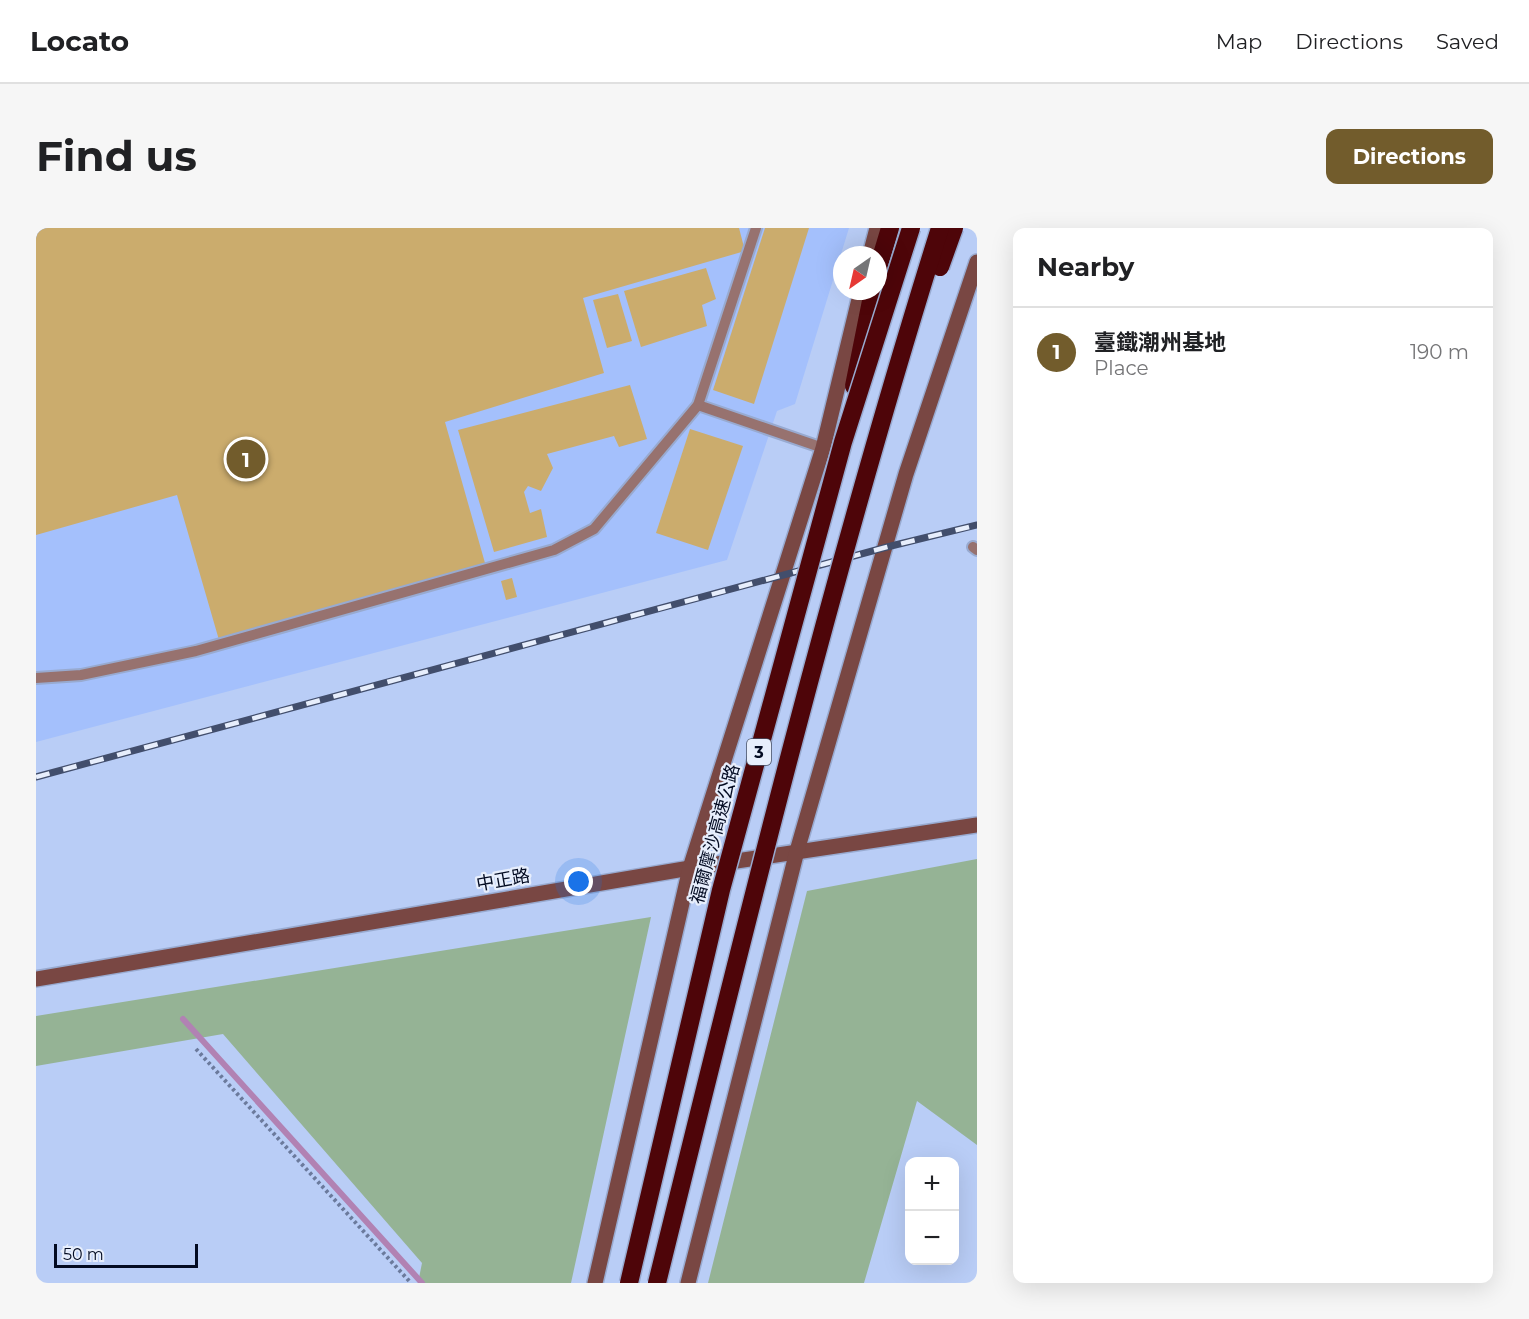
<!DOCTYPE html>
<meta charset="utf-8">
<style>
body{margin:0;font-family:Montserrat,"Noto Sans TC",sans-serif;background:#f6f6f6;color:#202124}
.controls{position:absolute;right:18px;bottom:18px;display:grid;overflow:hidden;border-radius:12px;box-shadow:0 6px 24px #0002}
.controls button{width:54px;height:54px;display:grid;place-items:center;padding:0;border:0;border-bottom:2px solid #e0e0e0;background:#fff;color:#202124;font:30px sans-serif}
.compass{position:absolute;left:797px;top:18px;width:54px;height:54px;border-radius:50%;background:#fff;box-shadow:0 6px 24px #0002;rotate:214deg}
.scale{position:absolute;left:18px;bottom:15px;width:144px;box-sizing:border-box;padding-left:6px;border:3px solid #030b22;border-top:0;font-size:16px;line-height:21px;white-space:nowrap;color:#030b22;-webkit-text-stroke:4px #e7eefc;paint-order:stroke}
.you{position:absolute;left:543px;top:654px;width:21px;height:21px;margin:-15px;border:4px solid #fff;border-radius:50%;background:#1a73e8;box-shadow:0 0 0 9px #1a73e833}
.badge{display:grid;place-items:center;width:39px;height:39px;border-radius:50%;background:#725c2c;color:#fff;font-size:20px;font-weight:700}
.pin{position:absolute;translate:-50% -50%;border:3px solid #fff;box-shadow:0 2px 6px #0006}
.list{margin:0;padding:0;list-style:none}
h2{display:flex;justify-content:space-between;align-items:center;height:78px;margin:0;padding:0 24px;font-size:26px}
h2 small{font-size:20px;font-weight:400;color:#757577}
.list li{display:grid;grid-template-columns:39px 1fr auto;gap:18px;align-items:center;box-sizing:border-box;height:90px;padding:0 24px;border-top:2px solid #e0e0e0}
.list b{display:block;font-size:22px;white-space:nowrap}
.list p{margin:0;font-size:20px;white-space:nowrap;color:#757577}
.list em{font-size:20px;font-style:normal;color:#757577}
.map{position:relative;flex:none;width:941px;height:1055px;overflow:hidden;border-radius:12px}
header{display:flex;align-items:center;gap:36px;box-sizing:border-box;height:84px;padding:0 30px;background:#fff;border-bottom:2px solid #e0e0e0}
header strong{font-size:28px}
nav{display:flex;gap:33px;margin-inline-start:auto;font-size:21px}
.intro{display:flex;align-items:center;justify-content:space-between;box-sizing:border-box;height:144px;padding:0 36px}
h1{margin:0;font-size:42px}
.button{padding:15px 27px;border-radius:12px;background:#725c2c;color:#fff;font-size:21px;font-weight:700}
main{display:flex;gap:36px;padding:0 36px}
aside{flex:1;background:#fff;border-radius:12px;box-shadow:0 6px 24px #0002}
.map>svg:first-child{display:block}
.built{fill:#a4c0fc}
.green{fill:#95b395}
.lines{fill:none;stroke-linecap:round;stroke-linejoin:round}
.stream{stroke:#b182b3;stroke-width:6}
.building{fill:#cbac6d}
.lane-casing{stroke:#98aad0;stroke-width:14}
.secondary-casing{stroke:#98aad0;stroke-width:18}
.highway-casing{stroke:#98aad0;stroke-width:21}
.path{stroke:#6b7a9c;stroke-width:4;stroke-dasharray:3 3;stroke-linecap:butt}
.lane{stroke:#97726f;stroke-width:10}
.secondary{stroke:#794743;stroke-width:15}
.highway{stroke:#4e0509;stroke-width:18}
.rail-casing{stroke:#424e6c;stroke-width:7}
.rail{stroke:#e7eefc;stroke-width:4.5;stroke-dasharray:14;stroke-linecap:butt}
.highway-bridge-casing{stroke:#98aad0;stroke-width:21;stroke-linecap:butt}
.highway-bridge{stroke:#4e0509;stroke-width:18}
.labels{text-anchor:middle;stroke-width:4.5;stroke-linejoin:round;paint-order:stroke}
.shield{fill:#e7eefc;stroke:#474f63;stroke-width:1.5}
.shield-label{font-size:16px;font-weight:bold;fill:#030b22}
.street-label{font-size:18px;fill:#030b22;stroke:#e7eefc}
</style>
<header>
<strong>Locato</strong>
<nav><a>Map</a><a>Directions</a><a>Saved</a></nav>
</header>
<div class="intro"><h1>Find us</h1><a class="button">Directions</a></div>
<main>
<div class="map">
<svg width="941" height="1055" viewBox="0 0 941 1055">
<rect width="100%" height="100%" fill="#b9cdf6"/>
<polygon class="built" points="0,0 813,0 759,176 741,183 691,332 0,514"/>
<g class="green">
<polygon points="941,631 941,917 881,873 828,1055 672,1055 771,663"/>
<polygon points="615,689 535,1055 382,1055 386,1035 187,806 0,838 0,788"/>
</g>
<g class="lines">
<polyline class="stream" points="147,791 386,1055"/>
</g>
<g class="building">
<polygon points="0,0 703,0 709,23 547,70 568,145 409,194 449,335 183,412 141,267 0,307"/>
<polygon points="729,0 773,0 718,176 677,162"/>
<polygon points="670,40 680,71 666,77 671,98 605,119 588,63"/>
<polygon points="582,66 596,113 571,120 557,72"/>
<polygon points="594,157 611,211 583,219 578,208 511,226 517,240 505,263 492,258 488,264 494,285 505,281 511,309 458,324 422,202"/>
<polygon points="654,201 707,218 672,322 620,305"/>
<polygon points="476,350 481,369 470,372 465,353"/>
</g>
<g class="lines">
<g class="lane-casing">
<g id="lane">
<polyline points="662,177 787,220"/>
<polyline points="937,319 941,322"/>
<polyline points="0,450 45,447 160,423 518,322 558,301 662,177 720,0"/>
</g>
</g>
<g class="secondary-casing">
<g id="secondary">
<polyline points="834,27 841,0"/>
<polyline points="0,751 654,640 941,597"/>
<polyline points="559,1055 654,640 787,220 825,63"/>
<polyline points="652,1055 761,623 870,246 941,34"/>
</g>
</g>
<g class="highway-casing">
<g id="highway">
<polyline points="842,40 854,0"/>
<polyline points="818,158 837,63"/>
</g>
</g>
<polyline class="path" points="160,821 375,1055"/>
<use href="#lane" class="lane"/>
<use href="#secondary" class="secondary"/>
<use href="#highway" class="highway"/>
<g class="rail-casing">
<polyline id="rail" points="0,549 851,319 941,297"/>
</g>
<use href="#rail" class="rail"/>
<g class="highway-bridge-casing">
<g id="highway-bridge">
<polyline points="904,39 918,0"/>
<polyline points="593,1055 685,662 807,214 875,0"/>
<path d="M621,1055C708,702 795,347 904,0"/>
</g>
</g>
<use href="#highway-bridge" class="highway-bridge"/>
</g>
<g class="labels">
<rect class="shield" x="711" y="511" width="24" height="26" rx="4.5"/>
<g class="shield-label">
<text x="723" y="530">3</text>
</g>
<g class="street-label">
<text transform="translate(679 606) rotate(-75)" y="6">福爾摩沙高速公路</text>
<text transform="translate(467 652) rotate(-10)" y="6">中正路</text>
</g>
</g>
</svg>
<div class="controls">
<button>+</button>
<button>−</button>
</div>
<svg class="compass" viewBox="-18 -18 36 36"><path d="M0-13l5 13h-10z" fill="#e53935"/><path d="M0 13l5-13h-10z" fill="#757577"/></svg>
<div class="scale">50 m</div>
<div class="you"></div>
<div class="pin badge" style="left:210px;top:231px">1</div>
</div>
<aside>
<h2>Nearby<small></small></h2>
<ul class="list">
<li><span class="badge">1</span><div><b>臺鐵潮州基地</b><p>Place</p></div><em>190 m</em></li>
</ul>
</aside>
</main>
